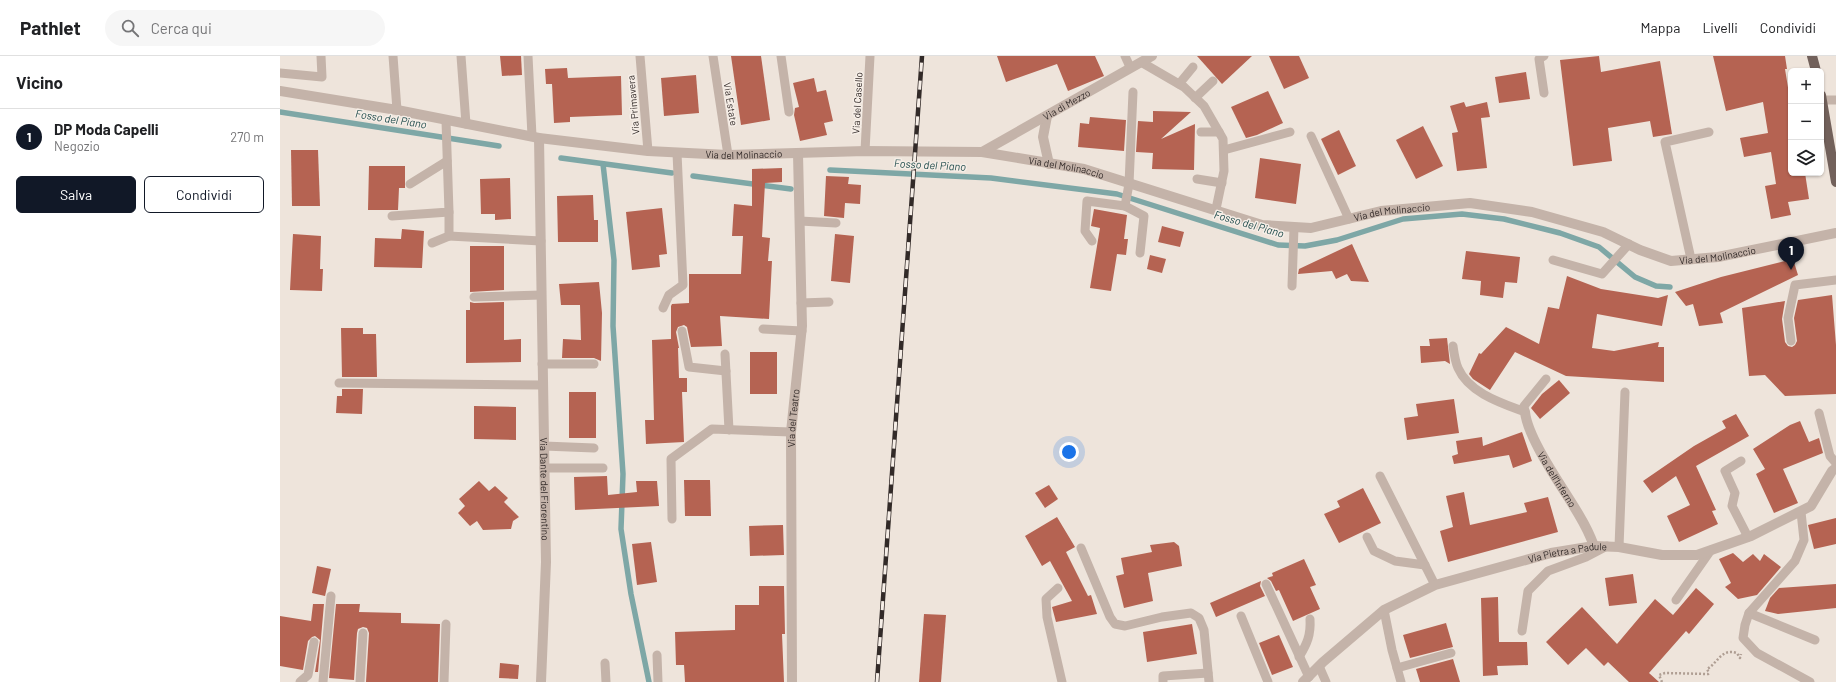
<!DOCTYPE html>
<html lang="it">
<meta charset="utf-8">
<style>
body{margin:0;font-family:Barlow,sans-serif;background:#f6f6f6;color:#202124}
.controls{position:absolute;right:12px;top:12px;display:grid;overflow:hidden;border-radius:6px;box-shadow:0 1px 3px #0004}
.controls button{width:36px;height:36px;display:grid;place-items:center;padding:0;border:0;border-bottom:1px solid #e0e0e0;background:#fff;color:#202124;font:20px sans-serif}
.you{position:absolute;left:789px;top:396px;width:14px;height:14px;margin:-10px;border:3px solid #fff;border-radius:50%;background:#1a73e8;box-shadow:0 0 0 6px #1a73e833}
.badge{display:grid;place-items:center;width:26px;height:26px;border-radius:50%;background:#111827;color:#fff;font-size:13px;font-weight:700}
.pin{position:absolute;translate:-50% -33px;filter:drop-shadow(0 1px 2px #0008)}
.pin::after{content:'';position:absolute;top:21px;width:14px;height:12px;background:inherit;clip-path:polygon(0 0,100% 0,50% 100%)}
.list{margin:0;padding:0;list-style:none}
h2{display:flex;justify-content:space-between;align-items:center;height:52px;margin:0;padding:0 16px;font-size:17px}
h2 small{font-size:13px;font-weight:400;color:#757577}
.list li{display:grid;grid-template-columns:26px 1fr auto;gap:12px;align-items:center;box-sizing:border-box;height:56px;padding:0 16px;border-top:1px solid #e0e0e0}
.list b{display:block;font-size:15px;white-space:nowrap}
.list p{margin:0;font-size:13px;white-space:nowrap;color:#757577}
.list em{font-size:13px;font-style:normal;color:#757577}
.actions{display:flex;gap:8px;padding:12px 16px}
.actions a{flex:1;padding:9px 0;border:1px solid #111827;border-radius:6px;text-align:center;font-size:14px;color:#111827}
.actions .main{background:#111827;color:#fff}
.icon{flex:none;width:22px;height:22px;fill:none;stroke:currentColor;stroke-width:2;stroke-linecap:round;stroke-linejoin:round}
.map{position:relative;flex:none;width:1556px;height:626px;overflow:hidden}
header{display:flex;align-items:center;gap:24px;box-sizing:border-box;height:56px;padding:0 20px;background:#fff;border-bottom:1px solid #e0e0e0}
header strong{font-size:19px}
nav{display:flex;gap:22px;margin-inline-start:auto;font-size:14px}
.search{width:280px;height:36px;background:#f6f6f6;display:flex;align-items:center;gap:10px;box-sizing:border-box;padding:0 14px;border-radius:22px;color:#757577;font-size:15px}
main{display:flex}
aside{flex:1;background:#fff}
.map>svg:first-child{display:block}
.lines{fill:none;stroke-linecap:round;stroke-linejoin:round}
.stream{stroke:#7ea7a6;stroke-width:5.5}
.building{fill:#b56352}
.path{stroke:#af9e93;stroke-width:2.5;stroke-dasharray:2 2;stroke-linecap:butt}
.service{stroke:#c4b3a9;stroke-width:9}
.minor{stroke:#c4b3a9;stroke-width:10}
.tertiary{stroke:#c4b3a9;stroke-width:10}
.primary{stroke:#72615b;stroke-width:10}
.rail-casing{stroke:#322a28;stroke-width:4.5}
.rail{stroke:#f6eee7;stroke-width:3;stroke-dasharray:9;stroke-linecap:butt}
.labels{text-anchor:middle;stroke-width:3;stroke-linejoin:round;paint-order:stroke}
.street-label{font-size:10px;fill:#322a28;stroke:#f6eee7}
.water-label{font-size:11px;font-style:italic;fill:#234e4e;stroke:#f6eee7}
</style>
<header>
<strong>Pathlet</strong>
<div class="search"><svg class="icon" aria-label="search" viewBox="0 0 24 24"><circle cx="10" cy="10" r="6"/><path d="M15 15l6 6"/></svg>Cerca qui</div>
<nav><a>Mappa</a><a>Livelli</a><a>Condividi</a></nav>
</header>
<main>
<aside>
<h2>Vicino<small></small></h2>
<ul class="list">
<li><span class="badge">1</span><div><b>DP Moda Capelli</b><p>Negozio</p></div><em>270 m</em></li>
</ul>
<div class="actions"><a class="main">Salva</a><a>Condividi</a></div>
</aside>
<div class="map">
<svg width="1556" height="626" viewBox="0 0 1556 626">
<rect width="100%" height="100%" fill="#eee4db"/>
<g class="lines">
<g class="stream">
<polyline points="0,56 219,90"/>
<polyline points="281,102 392,117"/>
<polyline points="323,108 334,204 333,270 343,418 341,473 351,538 369,626"/>
<polyline points="550,114 711,122 837,138 998,189 1025,190 1057,184 1123,163 1182,158 1224,163 1280,177 1319,191 1355,221 1376,230 1390,231"/>
<polyline points="413,120 511,133"/>
</g>
</g>
<g class="building">
<polygon points="220,0 241,0 242,19 222,20"/>
<polygon points="451,0 481,0 490,64 461,69"/>
<polygon points="717,0 815,0 824,20 788,35 777,8 726,26"/>
<polygon points="917,0 972,0 942,28"/>
<polygon points="989,0 1019,0 1029,22 1004,33"/>
<polygon points="1319,0 1321,16 1380,5 1392,78 1373,81 1370,65 1328,72 1332,105 1293,110 1280,4"/>
<polygon points="1433,0 1505,0 1507,13 1505,13 1511,50 1511,117 1525,117 1529,143 1508,146 1511,159 1491,163 1485,130 1496,128 1491,96 1464,101 1460,82 1488,77 1483,46 1446,55"/>
<polygon points="287,12 288,22 341,20 342,59 290,61 290,66 274,67 272,28 266,28 265,13"/>
<polygon points="1246,16 1250,43 1219,47 1215,21"/>
<polygon points="416,19 419,57 384,60 381,22"/>
<polygon points="534,22 537,36 546,34 553,65 544,67 547,79 520,85 514,59 515,52 519,51 513,27"/>
<polygon points="988,35 1003,67 977,79 966,82 951,51"/>
<polygon points="1184,46 1186,51 1207,46 1210,61 1201,62 1207,112 1177,115 1172,77 1178,76 1170,50"/>
<polygon points="873,55 911,56 881,83 915,68 914,114 872,113 873,97 856,96 858,65 873,66"/>
<polygon points="810,61 846,64 844,95 798,91 800,67 809,68"/>
<polygon points="1143,70 1163,110 1136,123 1116,84"/>
<polygon points="1059,74 1076,110 1058,119 1041,83"/>
<polygon points="11,94 38,94 40,150 12,150"/>
<polygon points="980,102 1021,108 1016,148 975,142"/>
<polygon points="89,110 125,110 125,132 119,132 118,154 88,154"/>
<polygon points="502,112 502,126 485,127 482,181 490,182 488,205 492,205 489,263 440,260 442,290 411,291 407,271 404,269 398,271 396,276 399,292 398,292 399,322 407,322 407,336 402,336 404,386 366,388 365,364 374,364 372,284 391,283 391,250 392,248 409,247 409,218 461,218 463,180 452,180 454,148 472,150 472,113"/>
<polygon points="546,120 569,121 568,128 581,129 580,148 565,147 564,162 544,160"/>
<polygon points="230,122 231,163 215,164 215,158 201,158 200,123"/>
<polygon points="313,139 314,164 318,164 318,186 278,186 277,140"/>
<polygon points="382,152 387,198 379,199 380,211 352,214 346,156"/>
<polygon points="814,153 847,159 844,183 848,183 846,199 837,198 831,235 810,232 820,172 811,170"/>
<polygon points="882,170 904,176 900,191 878,186"/>
<polygon points="122,173 144,175 142,212 94,211 95,182 121,183"/>
<polygon points="13,178 41,180 40,213 43,213 42,235 10,234"/>
<polygon points="555,178 574,180 570,227 551,225"/>
<polygon points="1072,188 1089,226 1071,225 1067,218 1056,223 1052,215 1018,218 1019,213"/>
<polygon points="190,190 224,190 224,234 190,236"/>
<polygon points="1186,195 1240,201 1237,227 1225,226 1223,242 1200,239 1201,225 1182,223"/>
<polygon points="870,199 886,203 882,217 867,213"/>
<polygon points="1513,203 1518,219 1440,257 1443,267 1419,270 1413,248 1406,250 1395,236 1441,221"/>
<polygon points="1287,220 1321,233 1378,242 1388,239 1382,270 1317,258 1312,292 1334,295 1379,286 1378,291 1384,291 1384,326 1286,320 1235,296 1210,334 1193,323 1189,318 1199,297 1201,298 1226,271 1259,288 1268,251 1279,253"/>
<polygon points="319,226 322,257 321,305 314,302 282,302 283,283 301,284 300,249 281,249 279,228"/>
<polygon points="1552,239 1556,289 1556,338 1505,340 1485,319 1469,320 1462,252 1505,245 1502,263 1505,286 1508,290 1512,291 1515,289 1517,285 1514,262 1518,244"/>
<polygon points="190,246 194,247 224,246 224,284 241,283 241,306 186,307 186,254 190,254"/>
<polygon points="61,272 83,272 83,278 96,278 97,321 62,321"/>
<polygon points="1167,282 1170,308 1165,305 1141,307 1140,290 1150,290 1149,283"/>
<rect x="470" y="296" width="27" height="42"/>
<polygon points="1279,324 1290,337 1260,363 1251,352 1262,338"/>
<polygon points="62,333 83,333 82,358 56,357 57,340 62,340"/>
<rect x="289" y="336" width="27" height="46"/>
<polygon points="1174,343 1179,377 1127,384 1124,362 1138,360 1136,348"/>
<polygon points="194,350 236,351 236,384 194,383"/>
<polygon points="1456,358 1469,380 1416,410 1436,454 1432,455 1438,468 1399,486 1387,460 1410,449 1396,420 1372,437 1363,425 1414,390 1446,372 1442,365"/>
<polygon points="1520,365 1529,386 1539,382 1543,397 1503,413 1518,447 1494,457 1476,418 1485,413 1473,393 1510,369"/>
<polygon points="1242,376 1252,405 1233,412 1229,399 1174,408 1172,400 1178,398 1176,385 1202,381 1203,390"/>
<polygon points="327,420 328,439 357,436 356,425 377,425 379,450 295,454 294,421"/>
<polygon points="404,424 430,424 431,460 405,460"/>
<polygon points="199,425 209,435 215,430 228,442 224,446 239,461 233,465 231,473 203,474 197,465 190,470 178,457 185,450 179,443"/>
<polygon points="769,429 778,443 765,452 755,437"/>
<polygon points="1083,432 1101,467 1059,487 1044,458 1060,451 1057,445"/>
<polygon points="1184,436 1190,469 1247,456 1244,447 1268,441 1278,476 1168,506 1160,475 1173,471 1166,440"/>
<polygon points="777,461 795,491 786,496 808,540 811,539 817,558 776,566 772,551 792,545 770,505 762,510 745,480"/>
<polygon points="1556,462 1556,488 1534,493 1528,469"/>
<polygon points="503,469 504,499 470,500 469,470"/>
<polygon points="371,486 377,526 357,529 352,488"/>
<polygon points="894,486 899,490 902,510 868,517 873,545 844,552 836,520 844,518 841,502 872,496 870,489"/>
<polygon points="1453,497 1463,506 1473,498 1480,505 1484,498 1501,511 1477,539 1458,543 1445,531 1451,527 1439,503"/>
<polygon points="1024,503 1036,529 1030,531 1040,553 1013,565 999,534 996,535 991,525 987,522 993,520 992,517"/>
<polygon points="37,510 51,513 45,540 32,537"/>
<polygon points="1353,518 1357,547 1329,550 1325,522"/>
<polygon points="981,525 980,530 985,540 936,561 930,547"/>
<polygon points="1556,528 1556,552 1498,558 1485,555 1490,542 1499,532"/>
<polygon points="479,530 504,530 505,578 502,578 504,626 405,626 404,609 396,609 395,576 455,574 455,549 479,549"/>
<polygon points="1416,532 1434,548 1409,578 1406,575 1369,617 1379,626 1349,626 1328,606 1324,610 1306,592 1288,609 1266,586 1302,551 1337,588 1375,543 1393,559"/>
<polygon points="1218,541 1219,586 1247,586 1248,609 1217,610 1218,619 1203,620 1201,542"/>
<polygon points="33,548 44,548 38,616 35,616 40,584 35,580 32,581 28,585 23,614 0,610 0,560 31,565"/>
<polygon points="56,548 80,548 79,556 121,557 121,567 160,568 158,626 86,626 89,577 87,572 83,571 78,573 77,577 74,624 49,622"/>
<polygon points="644,558 666,559 661,626 639,626"/>
<polygon points="1166,567 1173,591 1130,602 1123,579"/>
<polygon points="912,568 917,598 867,606 863,576"/>
<polygon points="999,579 1013,611 992,619 979,587"/>
<polygon points="1173,603 1180,626 1140,626 1136,613"/>
<polygon points="220,607 239,609 238,623 219,622"/>
</g>
<g class="lines">
<path class="path" d="M1382,626L1379,619L1385,617L1428,618L1429,617L1427,613C1438,607 1441,592 1457,597L1460,602L1461,598"/>
<g class="service">
<polyline points="113,0 117,54"/>
<polyline points="181,0 186,68"/>
<polyline points="248,0 252,80"/>
<polyline points="360,0 368,95"/>
<polyline points="433,0 448,99"/>
<polyline points="501,0 509,56"/>
<polyline points="845,0 850,11"/>
<polyline points="861,6 904,31 924,50 943,83 944,115 936,153"/>
<polyline points="0,17 42,21 41,0"/>
<polyline points="899,28 913,11"/>
<polyline points="1264,37 1259,3 1264,0"/>
<polyline points="915,42 933,25"/>
<polyline points="1542,44 1556,44"/>
<polyline points="921,76 939,76"/>
<polyline points="1031,80 1069,163"/>
<polyline points="944,94 1010,76"/>
<polyline points="585,95 590,0"/>
<polyline points="917,123 942,127"/>
<polyline points="130,128 167,105"/>
<polyline points="845,150 864,160 860,197"/>
<polyline points="112,160 169,156 166,65"/>
<polyline points="520,165 556,167"/>
<polyline points="169,180 261,185"/>
<polyline points="812,185 805,175 807,145 845,150 849,128 853,36"/>
<polyline points="152,187 169,180 169,156"/>
<polyline points="1411,203 1385,86 1429,76"/>
<polyline points="1273,204 1322,218 1349,188"/>
<polyline points="1012,230 1014,171"/>
<polyline points="194,241 261,239"/>
<polyline points="521,247 549,246"/>
<polyline points="383,252 389,239 403,229 397,97"/>
<polyline points="483,273 522,275"/>
<polyline points="402,275 409,311 446,315"/>
<polyline points="1511,285 1508,262 1515,229 1556,224"/>
<path d="M1173,290C1174,297 1175,305 1178,312C1189,337 1221,347 1245,356L1244,350L1266,323"/>
<polyline points="445,298 449,374"/>
<polyline points="262,308 314,308"/>
<polyline points="59,327 263,329"/>
<polyline points="1539,357 1550,400 1556,407"/>
<polyline points="264,390 314,392"/>
<polyline points="1461,405 1445,415 1455,437 1452,450 1468,481"/>
<polyline points="264,412 323,412"/>
<polyline points="1100,420 1155,529"/>
<polyline points="1521,456 1524,484 1515,505 1469,557 1535,584"/>
<polyline points="392,463 391,403 432,373 511,376"/>
<polyline points="1087,481 1094,495 1115,505 1145,509"/>
<polyline points="1339,491 1345,336"/>
<polyline points="801,492 830,561 835,568 845,570 882,561 911,557 919,562 924,574 929,626"/>
<polyline points="986,528 1029,621"/>
<polyline points="778,532 766,543 767,561 782,626"/>
<polyline points="1396,544 1431,494"/>
<polyline points="1104,554 1112,594 1121,626"/>
<polyline points="1469,557 1465,569 1463,582 1477,597 1530,626"/>
<polyline points="961,560 988,626"/>
<polyline points="1242,575 1248,535 1268,515 1306,501 1327,490"/>
<polyline points="377,599 378,626"/>
<path d="M1019,601C1027,588 1031,579 1030,563"/>
<polyline points="325,607 326,626"/>
<polyline points="1039,610 1046,626"/>
<polyline points="1117,612 1171,597"/>
<polyline points="20,626 28,619 34,586"/>
<polyline points="43,626 51,540"/>
<polyline points="80,626 83,577"/>
<polyline points="164,626 166,568"/>
<polyline points="883,626 883,620 928,617"/>
</g>
<g class="minor">
<path id="s1" d="M259,82L266,506L261,626"/>
<path id="s2" d="M1245,356C1248,384 1284,433 1299,459C1305,469 1310,479 1314,490"/>
<path id="s3" d="M512,626L511,376L522,270L518,98"/>
<path id="s4" d="M1023,626L1043,606L1104,554L1155,529L1271,497L1314,490L1339,491L1382,499H1417L1471,480L1531,450L1552,415L1556,412"/>
</g>
<g class="tertiary">
<path id="s5" d="M0,35L117,54L259,82L368,95L448,99L585,95L702,96L804,113L982,169L1031,172L1101,155L1190,147L1252,156L1323,176L1360,194L1391,205L1438,201L1556,177"/>
<polyline points="767,60 763,81 769,108"/>
<path id="s6" d="M702,96L872,0"/>
</g>
<g class="primary">
<polyline points="1532,0 1536,15"/>
<polyline points="1541,39 1556,126"/>
</g>
<g class="rail-casing">
<polyline id="rail" points="597,626 642,0"/>
</g>
<use href="#rail" class="rail"/>
</g>
<g class="labels">
<g class="street-label">
<text transform="translate(577 47) rotate(-87)" y="4">Via del Casello</text>
<text transform="translate(451 48) rotate(81)" y="4">Via Estate</text>
<text dy="4" stroke="none"><textPath href="#s6" startOffset="97">Via di Mezzo</textPath></text>
<text transform="translate(353 49) rotate(-95)" y="4">Via Primavera</text>
<text dy="4" stroke="none"><textPath href="#s5" startOffset="469">Via del Molinaccio</textPath></text>
<text dy="4" stroke="none"><textPath href="#s5" startOffset="793">Via del Molinaccio</textPath></text>
<text dy="4" stroke="none"><textPath href="#s5" startOffset="1129">Via del Molinaccio</textPath></text>
<text dy="4" stroke="none"><textPath href="#s5" startOffset="1465">Via del Molinaccio</textPath></text>
<text dy="4" stroke="none"><textPath href="#s3" startOffset="264">Via del Teatro</textPath></text>
<text dy="4" stroke="none"><textPath href="#s2" startOffset="75">Via dell'Inferno</textPath></text>
<text dy="4" stroke="none"><textPath href="#s1" startOffset="351">Via Dante del Fiorentino</textPath></text>
<text dy="4" stroke="none"><textPath href="#s4" startOffset="302">Via Pietra a Padule</textPath></text>
</g>
<g class="water-label">
<text transform="translate(111 63) rotate(9)" y="4">Fosso del Piano</text>
<text transform="translate(650 109) rotate(3)" y="4">Fosso del Piano</text>
<text transform="translate(969 168) rotate(16)" y="4">Fosso del Piano</text>
</g>
</g>
</svg>
<div class="controls">
<button>+</button>
<button>−</button>
<button><svg class="icon" aria-label="layers" viewBox="0 0 24 24"><path d="M12 4l9 5-9 5-9-5zM3 14l9 5 9-5"/></svg></button>
</div>
<div class="you"></div>
<div class="pin badge" style="left:1511px;top:214px">1</div>
</div>
</main>
